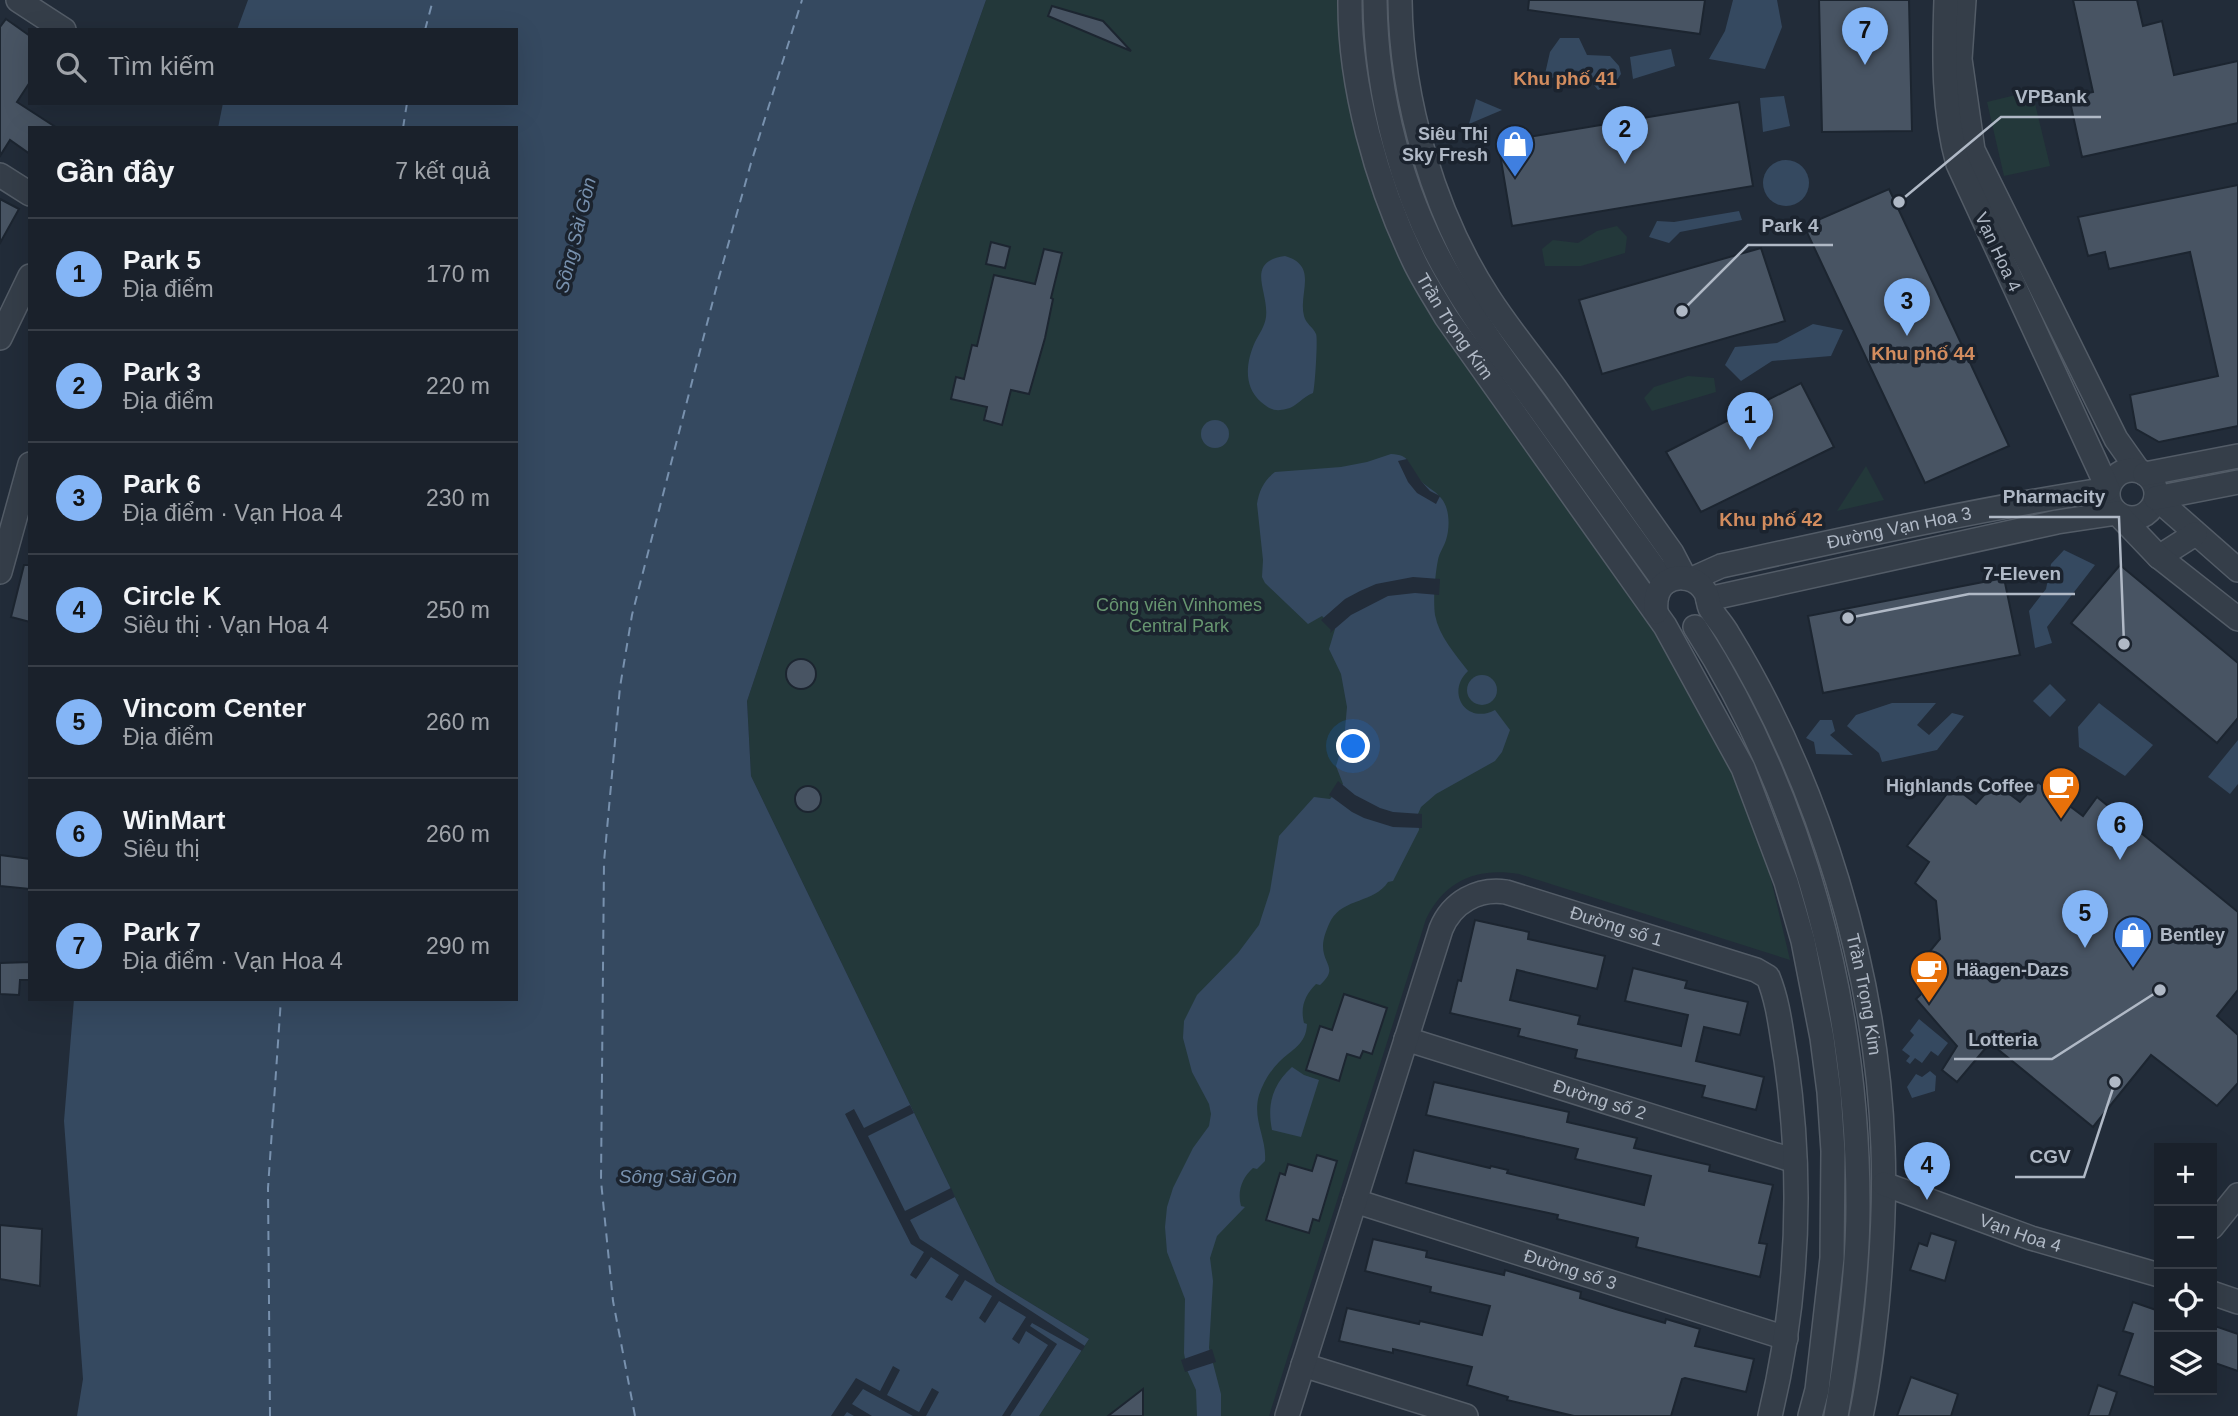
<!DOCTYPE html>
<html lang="vi">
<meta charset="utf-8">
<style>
body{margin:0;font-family:Helvetica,sans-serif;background:#272e37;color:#f1f3f6}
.controls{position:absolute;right:21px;bottom:21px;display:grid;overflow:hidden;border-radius:0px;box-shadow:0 7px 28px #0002}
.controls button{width:63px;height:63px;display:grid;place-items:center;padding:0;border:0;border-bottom:2px solid #383e47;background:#1a212b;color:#f1f3f6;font:35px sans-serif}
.you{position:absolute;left:1354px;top:747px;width:24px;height:24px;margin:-18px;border:5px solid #fff;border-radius:50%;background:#1a73e8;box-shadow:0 0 0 10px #1a73e833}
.badge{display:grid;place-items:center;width:46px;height:46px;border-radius:50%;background:#84b5f6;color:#111;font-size:23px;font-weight:700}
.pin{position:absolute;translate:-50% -58px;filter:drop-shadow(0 2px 4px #0008)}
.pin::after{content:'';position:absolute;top:37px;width:24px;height:21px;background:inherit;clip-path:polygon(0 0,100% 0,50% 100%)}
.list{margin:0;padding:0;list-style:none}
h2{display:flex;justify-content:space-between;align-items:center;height:91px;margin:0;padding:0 28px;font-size:30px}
h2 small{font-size:23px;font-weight:400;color:#9fa3a9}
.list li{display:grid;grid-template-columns:46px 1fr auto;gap:21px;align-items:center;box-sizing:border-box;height:112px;padding:0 28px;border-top:2px solid #383e47}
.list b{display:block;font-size:26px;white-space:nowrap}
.list p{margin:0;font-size:23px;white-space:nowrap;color:#9fa3a9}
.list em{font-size:23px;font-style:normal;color:#9fa3a9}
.icon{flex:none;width:38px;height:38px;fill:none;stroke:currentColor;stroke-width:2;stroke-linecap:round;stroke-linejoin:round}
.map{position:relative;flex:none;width:2238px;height:1416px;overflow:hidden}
.search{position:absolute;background:#1a212b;box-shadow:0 7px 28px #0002;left:28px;top:28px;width:490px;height:77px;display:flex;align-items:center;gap:18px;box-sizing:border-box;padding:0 24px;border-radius:0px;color:#9fa3a9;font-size:26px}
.panel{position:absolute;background:#1a212b;box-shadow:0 7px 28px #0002;left:28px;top:126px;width:490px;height:875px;border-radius:0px}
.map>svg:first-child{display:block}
.green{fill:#23383a}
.water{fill:#354960}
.pier{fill:#222c39}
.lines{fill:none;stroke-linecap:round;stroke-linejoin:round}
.ferry{stroke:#7891ae;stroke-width:2;stroke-dasharray:9 7;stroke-linecap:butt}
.building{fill:#485463;stroke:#1c2530;stroke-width:2}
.street-casing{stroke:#535c67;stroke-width:26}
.street{stroke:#353e49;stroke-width:23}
.labels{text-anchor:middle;stroke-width:7;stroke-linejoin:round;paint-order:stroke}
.poi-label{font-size:18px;font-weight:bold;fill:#b0b9c6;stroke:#1b232e;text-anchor:end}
.street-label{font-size:18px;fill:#b0b9c6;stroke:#1b232e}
.park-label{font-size:18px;fill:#679670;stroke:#1b232e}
.neighbourhood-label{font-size:19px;font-weight:bold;fill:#d28c5e;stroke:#1b232e}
.water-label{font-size:19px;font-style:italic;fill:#7891ae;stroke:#1b232e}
.leader{fill:none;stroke:#b0b9c6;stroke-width:2.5}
.callout-dot{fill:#b0b9c6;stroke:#1b232e;stroke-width:2.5}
.callout-label{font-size:19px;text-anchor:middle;font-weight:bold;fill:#b0b9c6;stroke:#1b232e;stroke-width:7;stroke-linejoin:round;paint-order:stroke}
</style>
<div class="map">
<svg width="2238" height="1416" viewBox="0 0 2238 1416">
<rect width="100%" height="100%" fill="#222c39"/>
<g class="green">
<path d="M986,0H1342L1398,245L1655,626L1721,739L1761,837L1790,960L1519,874C1478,867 1445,880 1426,919L1269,1416H1039L1089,1339L996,1282L751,776L747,701L912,209Z"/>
<polygon points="2032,91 2050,166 2004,176 1987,102"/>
<polygon points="1617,226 1627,237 1625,253 1581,266 1545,266 1542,249 1553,240 1578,243 1597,231"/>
<polygon points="1688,376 1714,378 1716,392 1652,411 1644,398 1654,387"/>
<polygon points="1866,466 1884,500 1837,511"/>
</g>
<g class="water">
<polygon points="248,0 986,0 912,209 747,701 751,776 996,1282 1089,1339 1039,1416 77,1416 83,1379 64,1121 74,999 516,999 516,128 218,128 223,103 516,103 516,30 237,30"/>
<polygon points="1733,0 1777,0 1782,27 1765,69 1709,59 1725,31"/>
<path d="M1560,38H1579L1587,55L1610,56L1619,66L1621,74L1614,84L1598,90C1580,67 1578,66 1552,78L1545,74L1550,52Z"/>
<polygon points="1671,49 1675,66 1633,79 1630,57"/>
<polygon points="1784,96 1790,126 1763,132 1760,98"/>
<polygon points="1476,99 1502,110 1469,124"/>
<circle cx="1786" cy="183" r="23"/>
<polygon points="1739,211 1742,220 1680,232 1669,243 1649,237 1657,221 1674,222"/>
<path d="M1285,256C1319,266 1298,293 1304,316C1306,324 1313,327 1316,334C1318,337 1315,388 1313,393C1302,397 1297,407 1286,409C1275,412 1269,409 1261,402C1243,386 1246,362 1255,342C1259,334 1265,326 1266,317C1269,291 1244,262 1285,256Z"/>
<polygon points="1813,324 1843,330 1831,356 1772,361 1741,381 1725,365 1735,347 1777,343"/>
<circle cx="1215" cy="434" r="14"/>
<path d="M1391,454C1411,455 1407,463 1417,477C1424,486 1435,490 1441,498C1450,508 1450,528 1446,540C1444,547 1439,553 1438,560C1435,574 1433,601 1435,615C1439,636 1455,654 1468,671C1445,693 1467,725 1495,710L1510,730L1502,752L1495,761L1436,794L1421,807L1418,814L1419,830L1393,881L1388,882C1374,903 1344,898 1331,920C1327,928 1323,938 1323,946C1323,965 1339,968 1320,985L1316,984C1305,995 1300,1007 1304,1023L1307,1024C1306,1045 1292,1049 1279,1062C1270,1071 1263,1083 1259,1095C1252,1120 1267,1138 1265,1161L1257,1169L1253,1168C1242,1178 1237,1191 1241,1206L1245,1207L1217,1236L1210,1258L1213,1281L1209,1348L1221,1394V1416H1197L1196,1390L1187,1370L1184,1353L1185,1299L1167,1252L1165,1227L1167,1207L1173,1188L1193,1148L1209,1126L1211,1114L1209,1104L1192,1072L1183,1038L1184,1021L1197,995L1238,953L1259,925L1270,891L1279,836L1314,797L1330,799L1343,784L1336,766L1344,740L1347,707L1341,674L1329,649L1335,629L1322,616L1308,624L1265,583L1262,577L1263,560L1257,504C1259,491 1264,480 1275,472L1341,467L1367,462Z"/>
<polygon points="2064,550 2095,565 2047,627 2052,643 2035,648 2029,611 2046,589 2051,564"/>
<circle cx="1482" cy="690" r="15"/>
<polygon points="2050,684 2066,700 2050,717 2033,701"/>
<polygon points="1892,703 1936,703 1917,725 1929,735 1952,713 1964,716 1937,750 1882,762 1879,753 1847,726 1856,715"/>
<polygon points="2099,703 2153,745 2125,776 2079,747 2078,727"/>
<polygon points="1820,720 1832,720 1835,731 1830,735 1853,755 1816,754 1814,742 1806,738"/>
<polygon points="2238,740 2238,784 2230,794 2208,777"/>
<polygon points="1919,1019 1948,1043 1938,1056 1931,1051 1922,1063 1915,1058 1910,1064 1906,1061 1910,1056 1902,1050 1914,1035 1910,1031"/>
<path d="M1292,1067L1304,1075L1319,1080L1301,1137L1272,1130C1267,1105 1272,1085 1292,1067Z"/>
<polygon points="1930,1071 1936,1076 1935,1091 1912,1098 1907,1087 1916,1074 1922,1077"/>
</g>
<g class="pier">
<polygon points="1407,459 1421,481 1430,491 1440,496 1436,504 1417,493 1408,482 1398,461"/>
<polygon points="1413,577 1440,579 1439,595 1415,593 1388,596 1351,615 1330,633 1331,630 1321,620 1345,599 1360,591 1376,584"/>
<polygon points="1338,781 1355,795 1380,808 1393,812 1422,814 1422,828 1393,827 1364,818 1352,812 1329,795"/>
<polygon points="910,1105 914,1113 868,1136 905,1211 951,1188 955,1197 910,1220 920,1239 1085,1346 1082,1351 1032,1323 1030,1326 1057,1344 1010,1416 1002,1416 1048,1345 1026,1331 1019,1344 1012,1339 1026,1317 999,1301 985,1323 979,1318 992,1296 965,1280 952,1301 945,1297 959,1275 931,1257 916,1279 910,1275 924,1252 911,1244 845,1114 854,1109 864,1128"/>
<polygon points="1212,1349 1216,1362 1185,1372 1181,1360"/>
<polygon points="893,1366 900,1370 887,1395 919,1412 932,1388 939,1392 926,1416 913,1416 863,1389 852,1404 872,1416 854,1416 847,1412 844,1416 831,1416 856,1378 880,1391"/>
</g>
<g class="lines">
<g class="ferry">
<polyline points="425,30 433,0"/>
<polyline points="403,128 407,103"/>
<polyline points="270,1416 268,1188 281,999"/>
<polyline points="635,1416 613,1301 601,1181 604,862 620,687 632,615 718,281 751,163 802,0"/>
</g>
</g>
<g class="building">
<polygon points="1529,0 1705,0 1700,34 1528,10"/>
<polygon points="1819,0 1909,0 1912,131 1822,132"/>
<polygon points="2073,0 2137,0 2143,26 2162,21 2174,75 2238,61 2238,123 2082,157 2069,97 2093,92"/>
<polygon points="1052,6 1103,21 1131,51 1048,16"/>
<polygon points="6,19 30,36 30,82 17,102 57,128 30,128 30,154 10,140 0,156 0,27"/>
<polygon points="1739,102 1753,186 1512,226 1498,142"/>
<polygon points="2238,185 2238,426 2159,442 2136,429 2130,395 2218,376 2190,252 2109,269 2105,252 2088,256 2078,217"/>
<polygon points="1889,189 2009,446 1925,483 1804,226"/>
<polygon points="0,199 19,209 0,243"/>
<polygon points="991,242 1010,247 1005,268 986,264"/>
<polygon points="1761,248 1785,321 1602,374 1579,300"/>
<polygon points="1044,249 1062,253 1051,298 1053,299 1045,338 1029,394 1011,390 1002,425 984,420 987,407 951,399 956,377 964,379 972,345 977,346 994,275 1035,284"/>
<polygon points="1801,383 1834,447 1701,512 1666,452"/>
<polygon points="24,565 30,565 30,622 11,617"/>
<polygon points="2120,565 2238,663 2238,718 2217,743 2071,623"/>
<polygon points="2004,578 2020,655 1823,693 1808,616"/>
<circle cx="801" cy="674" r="15"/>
<polygon points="2038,782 2083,816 2097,797 2238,912 2238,990 2217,1016 2238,1035 2238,1083 2217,1106 2151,1055 2093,1127 1990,1043 1957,1082 1942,1070 1957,1046 1916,999 1944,972 1926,956 1940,939 1936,901 1915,883 1929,862 1907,846 1953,786 1976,804 1995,783 2020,802"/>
<circle cx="808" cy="799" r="13"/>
<polygon points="0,855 30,859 30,889 0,886"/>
<polygon points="1475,920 1529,932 1528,939 1605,956 1597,989 1517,970 1510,1000 1580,1016 1578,1024 1681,1046 1688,1015 1625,1001 1633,968 1687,981 1685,988 1748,1002 1740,1035 1704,1027 1696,1061 1764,1077 1756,1110 1702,1097 1705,1086 1575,1058 1577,1050 1518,1036 1520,1029 1450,1013 1458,980 1461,981"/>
<polygon points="30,962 30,980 20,980 19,995 0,994 0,963"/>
<polygon points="1344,994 1387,1008 1372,1054 1363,1051 1360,1058 1347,1054 1339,1081 1306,1070 1320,1026 1332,1030"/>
<polygon points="1434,1082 1569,1112 1567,1122 1637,1138 1634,1148 1710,1165 1709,1171 1773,1185 1759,1243 1767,1244 1760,1277 1636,1247 1638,1238 1557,1219 1558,1215 1406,1183 1414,1150 1490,1168 1491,1166 1508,1170 1507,1173 1644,1205 1651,1176 1575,1159 1578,1149 1426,1115"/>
<polygon points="1317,1155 1337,1161 1319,1221 1313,1219 1309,1233 1266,1220 1280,1173 1285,1175 1288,1164 1312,1171"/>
<polygon points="0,1225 42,1229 40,1286 0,1279"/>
<polygon points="1931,1233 1956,1241 1945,1281 1910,1270 1919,1243 1927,1246"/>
<polygon points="1373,1239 1427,1251 1426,1257 1504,1275 1505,1270 1581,1292 1580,1298 1619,1310 1665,1323 1666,1319 1700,1329 1695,1346 1754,1359 1746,1392 1685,1378 1682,1379 1671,1416 1574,1416 1507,1400 1508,1397 1467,1385 1472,1367 1393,1349 1393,1353 1339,1341 1347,1308 1419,1324 1420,1321 1482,1335 1490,1306 1430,1292 1431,1287 1365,1271"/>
<polygon points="2133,1302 2159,1311 2159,1389 2119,1375 2133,1334 2123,1331"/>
<polygon points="2212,1325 2238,1334 2238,1371 2212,1362"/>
<polygon points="1911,1377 1958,1394 1951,1416 1897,1416"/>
<polygon points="2098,1385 2117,1392 2109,1416 2088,1416"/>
<polygon points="1143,1389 1143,1416 1108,1416"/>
</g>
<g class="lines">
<g class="street-casing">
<g id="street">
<polyline points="18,0 64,30"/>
<path id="s1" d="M1350,0C1349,85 1377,184 1414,261C1423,280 1435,298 1446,317L1665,626L1743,768L1786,882L1803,941L1822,1038L1829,1092L1833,1151L1832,1258L1817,1390L1810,1416"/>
<path d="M1375,0C1376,96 1402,197 1451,279C1479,327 1512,371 1544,415C1584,471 1625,527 1665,583"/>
<path d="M1400,0C1401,100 1434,214 1489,298C1509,329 1533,358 1555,388C1594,443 1633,498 1672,553L1685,578"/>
<polyline points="1964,0 1960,59 1973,150 2116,439 2138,470"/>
<polyline points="0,175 30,194"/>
<polyline points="0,338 30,276"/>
<circle cx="2132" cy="494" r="24"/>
<polyline points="2145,474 2238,456"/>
<polyline points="2156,498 2238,570"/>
<polyline points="2156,498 2238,482"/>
<polyline points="2159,557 2195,534"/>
<polyline points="0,572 30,464"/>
<path id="s2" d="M1692,579L1721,566C1849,538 1978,509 2108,489L1958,164C1943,111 1944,55 1946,0"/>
<polyline points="1708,599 2057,522 2117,513 2158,556 2238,619"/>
<path id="s3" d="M1656,612C1655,601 1656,590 1665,583C1679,573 1698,578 1706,593C1708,598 1708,603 1710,608C1715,617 1723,625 1728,634C1819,782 1877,973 1883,1147C1885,1200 1882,1253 1877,1306C1873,1343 1869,1380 1861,1416"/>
<path d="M1695,627C1804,797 1858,1005 1858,1206C1858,1276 1848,1347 1836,1416"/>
<path id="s4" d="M1406,1039L1795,1161"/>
<path id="s5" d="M1884,1184L2031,1238L2159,1275"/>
<path id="s6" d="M1355,1201L1786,1338"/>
<polyline points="2212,1227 2238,1195"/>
<polyline points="2212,1293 2238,1302"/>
<polyline points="1303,1365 1466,1416"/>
<path id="s7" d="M1287,1416L1441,929C1452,902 1478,888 1506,892L1756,970L1768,977C1779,1004 1781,1032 1786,1060C1803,1178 1798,1300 1770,1416"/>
</g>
</g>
<use href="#street" class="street"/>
</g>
<defs>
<g id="shop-pin" transform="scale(2.0125)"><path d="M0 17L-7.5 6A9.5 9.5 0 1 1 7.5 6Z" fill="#3f7fe0" stroke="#1b232e"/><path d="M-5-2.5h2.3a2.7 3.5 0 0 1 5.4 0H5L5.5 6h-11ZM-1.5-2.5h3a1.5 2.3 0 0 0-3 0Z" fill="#fff"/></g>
<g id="cafe-pin" transform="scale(2.0125)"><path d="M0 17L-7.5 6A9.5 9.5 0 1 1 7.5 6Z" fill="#e8710a" stroke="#1b232e"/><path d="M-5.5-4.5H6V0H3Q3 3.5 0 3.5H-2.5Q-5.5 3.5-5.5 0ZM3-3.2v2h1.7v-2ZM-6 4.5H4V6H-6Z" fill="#fff"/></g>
</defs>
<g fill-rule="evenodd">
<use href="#shop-pin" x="1515" y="144"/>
<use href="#cafe-pin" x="2061" y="786"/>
<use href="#shop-pin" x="2133" y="935"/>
<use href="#cafe-pin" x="1929" y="970"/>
</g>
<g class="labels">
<g class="poi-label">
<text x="1488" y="140">Siêu Thị<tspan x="1488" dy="21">Sky Fresh</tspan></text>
<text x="2034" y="792">Highlands Coffee</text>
<text x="2160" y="941" text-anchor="start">Bentley</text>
<text x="1956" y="976" text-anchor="start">Häagen-Dazs</text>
</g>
<g class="street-label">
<text transform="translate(1998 252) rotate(65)" y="6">Vạn Hoa 4</text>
<text dy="6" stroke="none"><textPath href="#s1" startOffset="348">Trần Trọng Kim</textPath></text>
<text dy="6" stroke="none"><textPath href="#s2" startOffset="214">Đường Vạn Hoa 3</textPath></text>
<text dy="6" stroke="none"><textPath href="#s7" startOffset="707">Đường số 1</textPath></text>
<text dy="6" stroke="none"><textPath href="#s3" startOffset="514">Trần Trọng Kim</textPath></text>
<text dy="6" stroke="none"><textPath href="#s4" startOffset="203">Đường số 2</textPath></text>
<text dy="6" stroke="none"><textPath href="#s5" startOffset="145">Vạn Hoa 4</textPath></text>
<text dy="6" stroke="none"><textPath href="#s6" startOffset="226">Đường số 3</textPath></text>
</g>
<g class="park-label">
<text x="1179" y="611">Công viên Vinhomes<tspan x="1179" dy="21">Central Park</tspan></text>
</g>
<g class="neighbourhood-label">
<text x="1565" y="85">Khu phố 41</text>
<text x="1923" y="360">Khu phố 44</text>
<text x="1771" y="526">Khu phố 42</text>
</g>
<g class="water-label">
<text transform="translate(575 235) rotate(-76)" y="7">Sông Sài Gòn</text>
<text x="678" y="1183">Sông Sài Gòn</text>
</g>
</g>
<path class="leader" d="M1899 202L2001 117H2101M1682 311L1748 245H1833M2124 644L2119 517H1989M1848 618L1969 594H2075M2160 990L2052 1059H1954M2115 1082L2084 1177H2015"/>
<g class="callout-dot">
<circle cx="1899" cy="202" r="7"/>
<circle cx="1682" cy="311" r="7"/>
<circle cx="2124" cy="644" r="7"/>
<circle cx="1848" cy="618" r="7"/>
<circle cx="2160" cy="990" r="7"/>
<circle cx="2115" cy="1082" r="7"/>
</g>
<g class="callout-label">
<text x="2051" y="103">VPBank</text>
<text x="1790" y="232">Park 4</text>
<text x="2054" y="503">Pharmacity</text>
<text x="2022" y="580">7-Eleven</text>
<text x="2003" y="1046">Lotteria</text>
<text x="2050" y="1163">CGV</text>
</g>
</svg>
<div class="controls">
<button>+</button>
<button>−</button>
<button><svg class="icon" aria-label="locate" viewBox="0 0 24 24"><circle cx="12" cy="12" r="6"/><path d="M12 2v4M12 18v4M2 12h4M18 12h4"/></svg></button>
<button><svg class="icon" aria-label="layers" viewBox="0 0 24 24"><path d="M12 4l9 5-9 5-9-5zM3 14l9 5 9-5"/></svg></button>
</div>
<div class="you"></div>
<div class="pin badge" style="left:1750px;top:450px">1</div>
<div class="pin badge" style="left:1625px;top:164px">2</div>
<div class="pin badge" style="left:1907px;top:336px">3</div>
<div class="pin badge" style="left:1927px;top:1200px">4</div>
<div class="pin badge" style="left:2085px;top:948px">5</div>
<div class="pin badge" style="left:2120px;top:860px">6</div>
<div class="pin badge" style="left:1865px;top:65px">7</div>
<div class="search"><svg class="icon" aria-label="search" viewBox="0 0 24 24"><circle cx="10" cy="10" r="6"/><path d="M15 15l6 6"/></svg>Tìm kiếm</div>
<section class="panel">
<h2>Gần đây<small>7 kết quả</small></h2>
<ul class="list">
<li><span class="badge">1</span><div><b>Park 5</b><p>Địa điểm</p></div><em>170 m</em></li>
<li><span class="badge">2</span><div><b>Park 3</b><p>Địa điểm</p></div><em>220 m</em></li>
<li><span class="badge">3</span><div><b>Park 6</b><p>Địa điểm · Vạn Hoa 4</p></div><em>230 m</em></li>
<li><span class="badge">4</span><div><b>Circle K</b><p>Siêu thị · Vạn Hoa 4</p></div><em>250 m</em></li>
<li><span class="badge">5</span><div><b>Vincom Center</b><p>Địa điểm</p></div><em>260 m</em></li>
<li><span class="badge">6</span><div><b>WinMart</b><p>Siêu thị</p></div><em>260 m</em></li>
<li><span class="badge">7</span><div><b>Park 7</b><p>Địa điểm · Vạn Hoa 4</p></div><em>290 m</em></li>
</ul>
</section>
</div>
